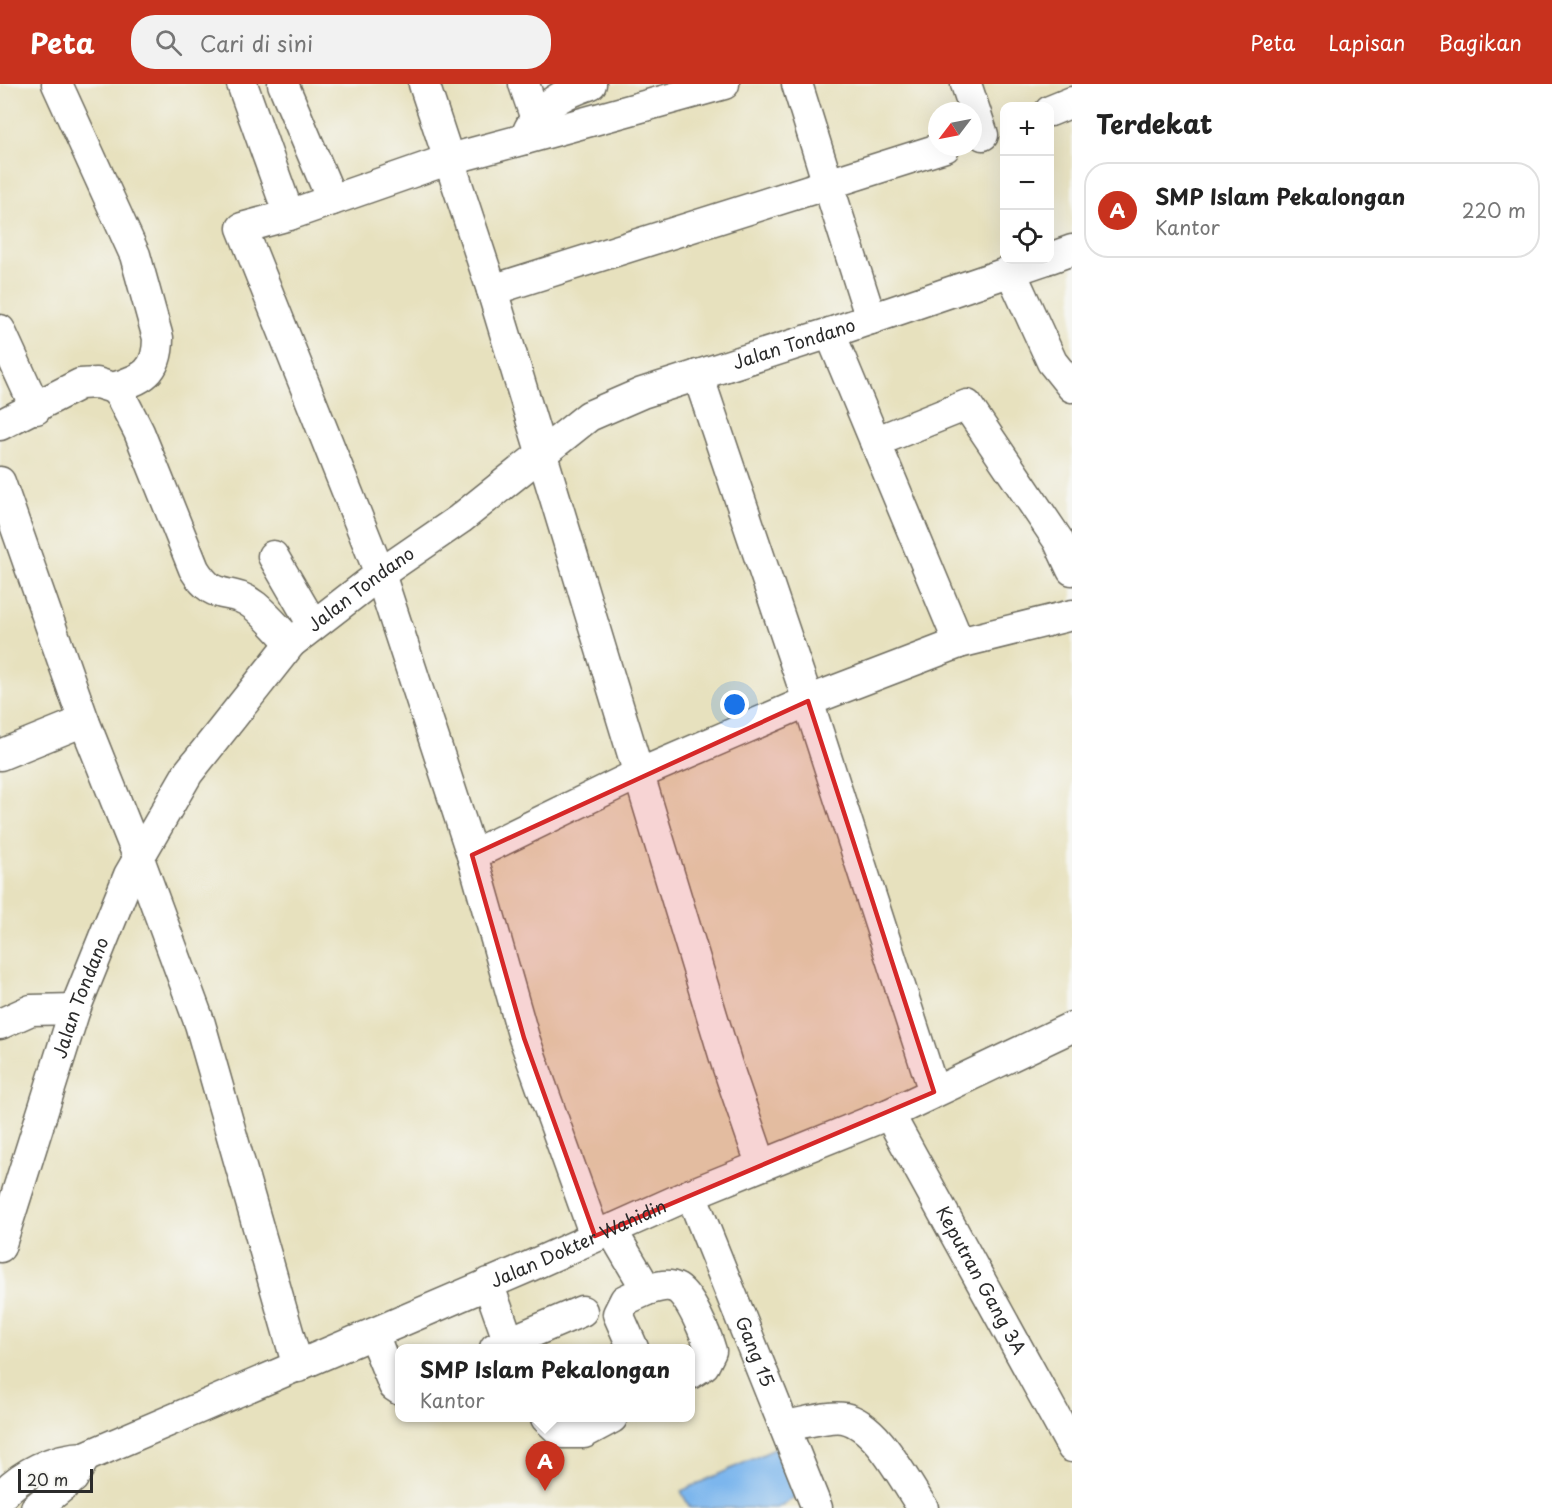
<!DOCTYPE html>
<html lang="id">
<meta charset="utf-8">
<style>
body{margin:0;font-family:"Playpen Sans",sans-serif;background:#f2f2f2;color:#222}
.controls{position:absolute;right:18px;top:18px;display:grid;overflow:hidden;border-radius:12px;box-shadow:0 6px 24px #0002}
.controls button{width:54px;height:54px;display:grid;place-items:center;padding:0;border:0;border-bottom:2px solid #e0e0e0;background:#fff;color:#222;font:30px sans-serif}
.compass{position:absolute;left:928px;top:18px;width:54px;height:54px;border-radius:50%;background:#fff;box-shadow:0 6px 24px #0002;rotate:238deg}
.scale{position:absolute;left:18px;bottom:15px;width:75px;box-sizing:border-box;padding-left:6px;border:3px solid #2b2b2b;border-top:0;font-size:16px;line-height:21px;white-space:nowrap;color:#2b2b2b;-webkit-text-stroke:4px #f6f6f2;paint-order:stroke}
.you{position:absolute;left:735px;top:621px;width:21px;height:21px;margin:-15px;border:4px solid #fff;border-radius:50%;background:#1a73e8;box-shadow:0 0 0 9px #1a73e833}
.badge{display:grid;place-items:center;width:39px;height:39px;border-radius:50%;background:#c8321e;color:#fff;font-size:20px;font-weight:700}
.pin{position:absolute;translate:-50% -50px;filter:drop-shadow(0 2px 3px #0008)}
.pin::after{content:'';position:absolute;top:32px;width:21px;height:18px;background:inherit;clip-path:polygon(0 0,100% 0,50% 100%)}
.popup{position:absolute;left:395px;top:1260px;width:300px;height:78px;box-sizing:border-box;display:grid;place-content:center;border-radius:12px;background:#fff;filter:drop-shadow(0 2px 4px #0005);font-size:20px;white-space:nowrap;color:#767676}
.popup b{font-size:22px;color:#222}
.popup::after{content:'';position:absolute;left:50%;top:100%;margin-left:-12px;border:12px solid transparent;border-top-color:#fff}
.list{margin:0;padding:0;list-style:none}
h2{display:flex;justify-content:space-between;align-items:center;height:78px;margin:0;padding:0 24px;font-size:26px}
h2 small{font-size:20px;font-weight:400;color:#767676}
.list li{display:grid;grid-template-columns:39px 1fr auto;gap:18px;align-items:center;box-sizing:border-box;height:96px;margin:0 12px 12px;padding:0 12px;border:2px solid #e0e0e0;border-radius:24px}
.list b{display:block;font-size:22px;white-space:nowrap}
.list p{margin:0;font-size:20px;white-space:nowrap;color:#767676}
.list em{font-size:20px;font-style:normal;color:#767676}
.icon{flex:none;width:33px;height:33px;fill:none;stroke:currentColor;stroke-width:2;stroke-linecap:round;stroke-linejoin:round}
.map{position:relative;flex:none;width:1072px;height:1424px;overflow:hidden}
header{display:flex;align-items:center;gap:36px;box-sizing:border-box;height:84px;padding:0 30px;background:#c8321e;color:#fff}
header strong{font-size:28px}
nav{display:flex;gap:33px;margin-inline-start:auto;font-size:21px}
.search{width:420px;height:54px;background:#f2f2f2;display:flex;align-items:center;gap:15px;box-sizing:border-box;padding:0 21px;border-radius:24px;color:#767676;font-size:22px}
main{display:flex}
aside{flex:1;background:#fff}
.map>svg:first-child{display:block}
.water{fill:#7cb6ed;stroke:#54708c;stroke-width:1.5}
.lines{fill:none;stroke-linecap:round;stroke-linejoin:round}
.minor-casing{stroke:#6d6b5e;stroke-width:33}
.minor{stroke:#fff;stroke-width:30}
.marked{fill:#d62828;fill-opacity:0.2;stroke:#d62828;stroke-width:4.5;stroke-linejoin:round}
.labels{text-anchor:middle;stroke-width:4.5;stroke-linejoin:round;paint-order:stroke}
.street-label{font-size:18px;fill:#2b2b2b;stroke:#f6f6f2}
</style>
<header>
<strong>Peta</strong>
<div class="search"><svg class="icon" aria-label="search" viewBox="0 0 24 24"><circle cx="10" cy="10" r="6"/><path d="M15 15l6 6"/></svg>Cari di sini</div>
<nav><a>Peta</a><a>Lapisan</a><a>Bagikan</a></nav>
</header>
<main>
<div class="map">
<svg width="1072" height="1424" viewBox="0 0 1072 1424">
<rect width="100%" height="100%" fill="#f6f6f2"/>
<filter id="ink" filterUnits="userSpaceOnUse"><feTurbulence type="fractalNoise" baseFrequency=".0167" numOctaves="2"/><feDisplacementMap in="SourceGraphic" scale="12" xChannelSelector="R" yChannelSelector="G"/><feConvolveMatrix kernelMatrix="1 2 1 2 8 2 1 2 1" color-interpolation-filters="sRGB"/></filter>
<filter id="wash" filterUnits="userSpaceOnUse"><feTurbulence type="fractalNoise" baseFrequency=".008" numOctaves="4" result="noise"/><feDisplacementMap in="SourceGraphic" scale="24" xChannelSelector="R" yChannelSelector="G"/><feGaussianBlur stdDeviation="1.35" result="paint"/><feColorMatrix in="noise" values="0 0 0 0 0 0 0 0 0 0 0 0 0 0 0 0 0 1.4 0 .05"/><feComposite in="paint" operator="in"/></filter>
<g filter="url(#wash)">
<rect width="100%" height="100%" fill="#e7e1be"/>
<polygon class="water" points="777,1364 798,1412 777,1424 690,1424 681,1407"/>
</g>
<g filter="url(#ink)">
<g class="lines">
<g class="minor-casing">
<g id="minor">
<path d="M57,0L135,171L158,254C158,289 142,295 113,304"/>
<polyline points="242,0 289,131"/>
<polyline points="283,0 332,116"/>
<polyline points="424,0 492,206 727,981 761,1080"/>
<polyline points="524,0 535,32"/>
<path d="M591,0C561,10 535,24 525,55L450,75L289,131L242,144L380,490L472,771L524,954L595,1152"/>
<polyline points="797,0 828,100 945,63"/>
<polyline points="966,0 983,51"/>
<polyline points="1050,27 1072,18"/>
<polyline points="525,55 724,0"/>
<polyline points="1050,174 1072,166"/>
<polyline points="1010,186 1052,278 1072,303"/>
<polyline points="492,206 828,100 871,235"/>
<polyline points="0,246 36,325"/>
<polyline points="830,249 959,559"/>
<polyline points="698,291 808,617 934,1008"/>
<path d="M0,341L80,300L97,299L113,304L120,311L139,348L194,485C216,521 229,501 255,522C268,533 280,547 291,559"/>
<polyline points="875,358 967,321 1058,456 1072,486"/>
<polyline points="0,398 84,637 138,772 200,940 298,1283"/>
<polyline points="273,472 313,541"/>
<polyline points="0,671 84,637"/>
<polyline points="472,771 632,693 813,615 959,559 1072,531"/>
<polyline points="0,940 31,926 75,925"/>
<path id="s1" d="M889,1030L1072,1363"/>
<path id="s2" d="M691,1110L817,1424"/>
<path d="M611,1145L647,1206C657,1203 667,1199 676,1204C689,1209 707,1253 711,1267L704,1281L690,1290"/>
<path id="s3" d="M0,1163L75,925L129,791L188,689L291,559L380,490L460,435L589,332L642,309L830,249L1044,176"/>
<polyline points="488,1199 511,1264"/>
<polyline points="373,1250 394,1302 400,1306"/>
<polyline points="495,1264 582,1227"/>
<polyline points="633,1264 618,1230 625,1216 647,1206"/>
<polyline points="546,1334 562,1349 584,1349 612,1334"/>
<path d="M784,1342C800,1340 830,1331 844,1334C878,1341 904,1397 923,1424"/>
<path id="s4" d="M0,1413C22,1389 53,1374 85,1373L528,1183L691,1110L889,1030L1072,943"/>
<polyline points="36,1424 73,1394 85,1373"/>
</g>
</g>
<use href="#minor" class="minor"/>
</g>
</g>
<path class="marked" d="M808,617L934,1008L595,1152L524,954L472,771Z"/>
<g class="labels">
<g class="street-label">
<text dy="6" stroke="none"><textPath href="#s3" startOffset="1270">Jalan Tondano</textPath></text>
<text dy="6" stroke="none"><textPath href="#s3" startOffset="766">Jalan Tondano</textPath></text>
<text dy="6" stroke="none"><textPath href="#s3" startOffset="262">Jalan Tondano</textPath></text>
<text dy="6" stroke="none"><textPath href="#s4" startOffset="634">Jalan Dokter Wahidin</textPath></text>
<text dy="6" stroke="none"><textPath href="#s1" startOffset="190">Keputran Gang 3A</textPath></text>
<text dy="6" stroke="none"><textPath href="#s2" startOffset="170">Gang 15</textPath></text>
</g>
</g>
</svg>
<div class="controls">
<button>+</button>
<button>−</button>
<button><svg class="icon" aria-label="locate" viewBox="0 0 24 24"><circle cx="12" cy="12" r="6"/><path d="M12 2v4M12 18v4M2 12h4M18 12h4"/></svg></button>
</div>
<svg class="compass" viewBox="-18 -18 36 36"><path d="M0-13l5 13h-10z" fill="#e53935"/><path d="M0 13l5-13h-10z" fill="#767676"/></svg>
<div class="scale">20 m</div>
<div class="you"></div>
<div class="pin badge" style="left:545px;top:1407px">A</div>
<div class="popup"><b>SMP Islam Pekalongan</b>Kantor</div>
</div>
<aside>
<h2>Terdekat<small></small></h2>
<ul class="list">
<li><span class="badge">A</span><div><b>SMP Islam Pekalongan</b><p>Kantor</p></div><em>220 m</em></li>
</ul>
</aside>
</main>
